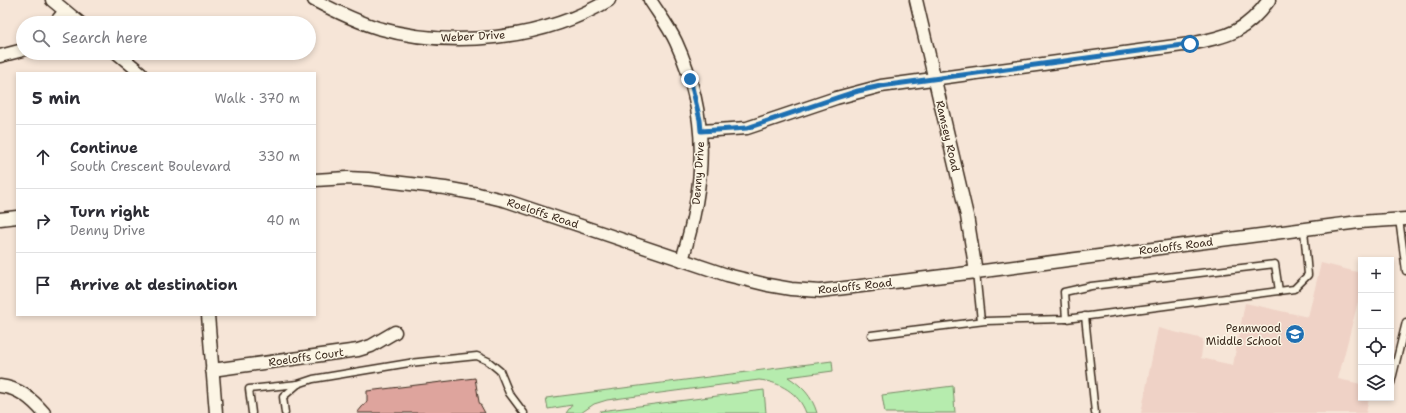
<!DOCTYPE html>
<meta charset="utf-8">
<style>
body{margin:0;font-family:"Shantell Sans",sans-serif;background:#f7f7f7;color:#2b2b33}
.controls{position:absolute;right:12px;bottom:12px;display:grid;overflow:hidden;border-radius:0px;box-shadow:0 2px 6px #0003}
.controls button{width:36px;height:36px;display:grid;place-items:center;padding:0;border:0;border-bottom:1px solid #e1e1e2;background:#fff;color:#2b2b33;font:20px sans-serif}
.stop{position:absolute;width:12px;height:12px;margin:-9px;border:3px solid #1f6fb2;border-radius:50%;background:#fff}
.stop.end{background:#1f6fb2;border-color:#fff;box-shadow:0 1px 4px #0008}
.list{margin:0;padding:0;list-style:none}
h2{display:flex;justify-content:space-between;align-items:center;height:52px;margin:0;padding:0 16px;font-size:17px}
h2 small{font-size:13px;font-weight:400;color:#7c7c81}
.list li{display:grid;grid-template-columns:26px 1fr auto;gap:12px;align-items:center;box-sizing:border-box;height:64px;padding:0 16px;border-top:1px solid #e1e1e2}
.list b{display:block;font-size:15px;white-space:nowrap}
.list p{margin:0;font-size:13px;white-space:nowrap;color:#7c7c81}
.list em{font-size:13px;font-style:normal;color:#7c7c81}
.icon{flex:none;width:22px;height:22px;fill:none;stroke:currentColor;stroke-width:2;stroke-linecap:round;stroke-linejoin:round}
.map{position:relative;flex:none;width:1406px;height:413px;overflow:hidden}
.search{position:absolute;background:#fff;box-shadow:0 2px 6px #0003;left:16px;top:16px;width:300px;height:44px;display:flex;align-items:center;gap:10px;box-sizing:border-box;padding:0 14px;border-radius:22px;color:#7c7c81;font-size:15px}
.panel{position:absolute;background:#fff;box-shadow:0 2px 6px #0003;left:16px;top:72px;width:300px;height:244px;border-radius:0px}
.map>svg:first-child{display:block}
.built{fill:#efd2c6}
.green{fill:#b6ecae;stroke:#788b66}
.building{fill:#dea49d;stroke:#3b2a1e}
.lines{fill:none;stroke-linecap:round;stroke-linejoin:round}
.lane-casing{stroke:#3b2a1e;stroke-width:9}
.street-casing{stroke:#3b2a1e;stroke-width:15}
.lane{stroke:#fcf5e5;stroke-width:6}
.street{stroke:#fcf5e5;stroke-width:12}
.route{stroke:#1f6fb2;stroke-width:5}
.labels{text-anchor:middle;stroke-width:3;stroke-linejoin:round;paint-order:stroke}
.street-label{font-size:11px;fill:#3b2a1e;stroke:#fcf5e5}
.poi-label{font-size:11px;fill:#3b2a1e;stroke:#fcf5e5;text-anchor:end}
</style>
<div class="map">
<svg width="1406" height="413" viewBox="0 0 1406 413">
<rect width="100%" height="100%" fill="#f6e5d7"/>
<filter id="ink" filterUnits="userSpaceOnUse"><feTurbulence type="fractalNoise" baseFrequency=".025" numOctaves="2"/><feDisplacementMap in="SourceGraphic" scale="8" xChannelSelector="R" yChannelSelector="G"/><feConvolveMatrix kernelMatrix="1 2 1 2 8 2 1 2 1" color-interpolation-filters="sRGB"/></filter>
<g filter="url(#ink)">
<polygon class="built" points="1321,263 1361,273 1361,290 1338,379 1361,384 1361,398 1369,398 1366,413 1141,413 1158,328 1203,339 1201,358 1233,365 1245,303 1308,317"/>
<g class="green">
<path d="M832,361L833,371L788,377C802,386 812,396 817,413H806C799,393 780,382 759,380L607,400L594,404L581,413H566L572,405L548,409L546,398Z"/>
<polygon points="953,386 955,413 885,413 882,395"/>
<polygon points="764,390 766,413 601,413 600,411"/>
</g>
<polygon class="building" points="475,378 479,402 485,413 357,413 367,401 367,391"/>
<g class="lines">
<g class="lane-casing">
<g id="lane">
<polyline points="1399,219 1406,271"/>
<polyline points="976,272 981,321"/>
<polyline points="1085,316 1095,413"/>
<polyline points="1066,319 1064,292 1091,286 1275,264 1279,291"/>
<polyline points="871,335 985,321 1066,319 1294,289 1308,275 1304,230"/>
<polyline points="1391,383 1406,322"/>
<polyline points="252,413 249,389 298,384"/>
<polyline points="285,413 283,397 298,384 313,379 409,363 477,356 488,361 500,371 509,393 524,413"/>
</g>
</g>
<g class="street-casing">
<g id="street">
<polyline points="52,0 80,23"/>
<path d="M314,0C335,11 355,21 378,28C452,49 543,40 609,0"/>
<path d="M650,0C659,14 669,27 676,42C710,116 706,183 682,260"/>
<polyline points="916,0 967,216 976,272"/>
<polyline points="55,23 65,11"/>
<polyline points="117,53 141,73"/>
<polyline points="0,56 23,50"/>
<path d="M701,131L747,128L836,98L881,86L1190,44C1228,36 1245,33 1269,0"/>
<polyline points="315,180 347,178 368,179 445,188 478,194 507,201 727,275 768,285 791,289 820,291 976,272 1359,222 1406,219"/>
<polyline points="0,219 17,217"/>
<polyline points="208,315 216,413"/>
<polyline points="212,370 358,350 371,346 395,332"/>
<path d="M0,386C19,388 32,399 44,413"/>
</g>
</g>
<use href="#lane" class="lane"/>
<use href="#street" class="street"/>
</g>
</g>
<g class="lines" filter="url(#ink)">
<polyline class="route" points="690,79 700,120 701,131 747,128 836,98 858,91 881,86 1190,44"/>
</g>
<defs>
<g id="school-disc" transform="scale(1)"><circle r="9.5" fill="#1f6fb2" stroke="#fcf5e5"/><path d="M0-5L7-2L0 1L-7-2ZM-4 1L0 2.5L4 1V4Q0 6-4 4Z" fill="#fff"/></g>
</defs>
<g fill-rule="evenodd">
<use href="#school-disc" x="1295" y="334"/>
</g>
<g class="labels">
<g class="street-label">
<text transform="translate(473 36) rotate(-3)" y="4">Weber Drive</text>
<text transform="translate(948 136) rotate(77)" y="4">Ramsey Road</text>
<text transform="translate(698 173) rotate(-86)" y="4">Denny Drive</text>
<text transform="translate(543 213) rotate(18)" y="4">Roeloffs Road</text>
<text transform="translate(1176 246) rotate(-7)" y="4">Roeloffs Road</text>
<text transform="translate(855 286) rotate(-6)" y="4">Roeloffs Road</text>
<text transform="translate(306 357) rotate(-8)" y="4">Roeloffs Court</text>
</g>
<g class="poi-label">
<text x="1281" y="332">Pennwood<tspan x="1281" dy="13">Middle School</tspan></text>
</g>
</g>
</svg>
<div class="controls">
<button>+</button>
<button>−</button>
<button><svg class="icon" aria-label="locate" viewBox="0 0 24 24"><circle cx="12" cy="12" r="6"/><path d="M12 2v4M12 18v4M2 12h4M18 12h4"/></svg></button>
<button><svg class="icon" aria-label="layers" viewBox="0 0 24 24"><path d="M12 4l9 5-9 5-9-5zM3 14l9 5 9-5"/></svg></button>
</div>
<div class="stop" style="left:1190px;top:44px"></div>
<div class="stop end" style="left:690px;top:79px"></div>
<div class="search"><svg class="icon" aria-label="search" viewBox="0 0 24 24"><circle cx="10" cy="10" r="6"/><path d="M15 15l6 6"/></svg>Search here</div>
<section class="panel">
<h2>5 min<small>Walk · 370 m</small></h2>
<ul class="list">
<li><svg class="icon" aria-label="ahead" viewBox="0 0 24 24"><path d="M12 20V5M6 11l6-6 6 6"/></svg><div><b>Continue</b><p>South Crescent Boulevard</p></div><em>330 m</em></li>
<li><svg class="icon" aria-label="right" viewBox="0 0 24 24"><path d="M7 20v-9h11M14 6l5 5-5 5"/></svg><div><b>Turn right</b><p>Denny Drive</p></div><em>40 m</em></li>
<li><svg class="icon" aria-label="arrive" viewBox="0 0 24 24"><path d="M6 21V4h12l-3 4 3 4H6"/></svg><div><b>Arrive at destination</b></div></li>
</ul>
</section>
</div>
